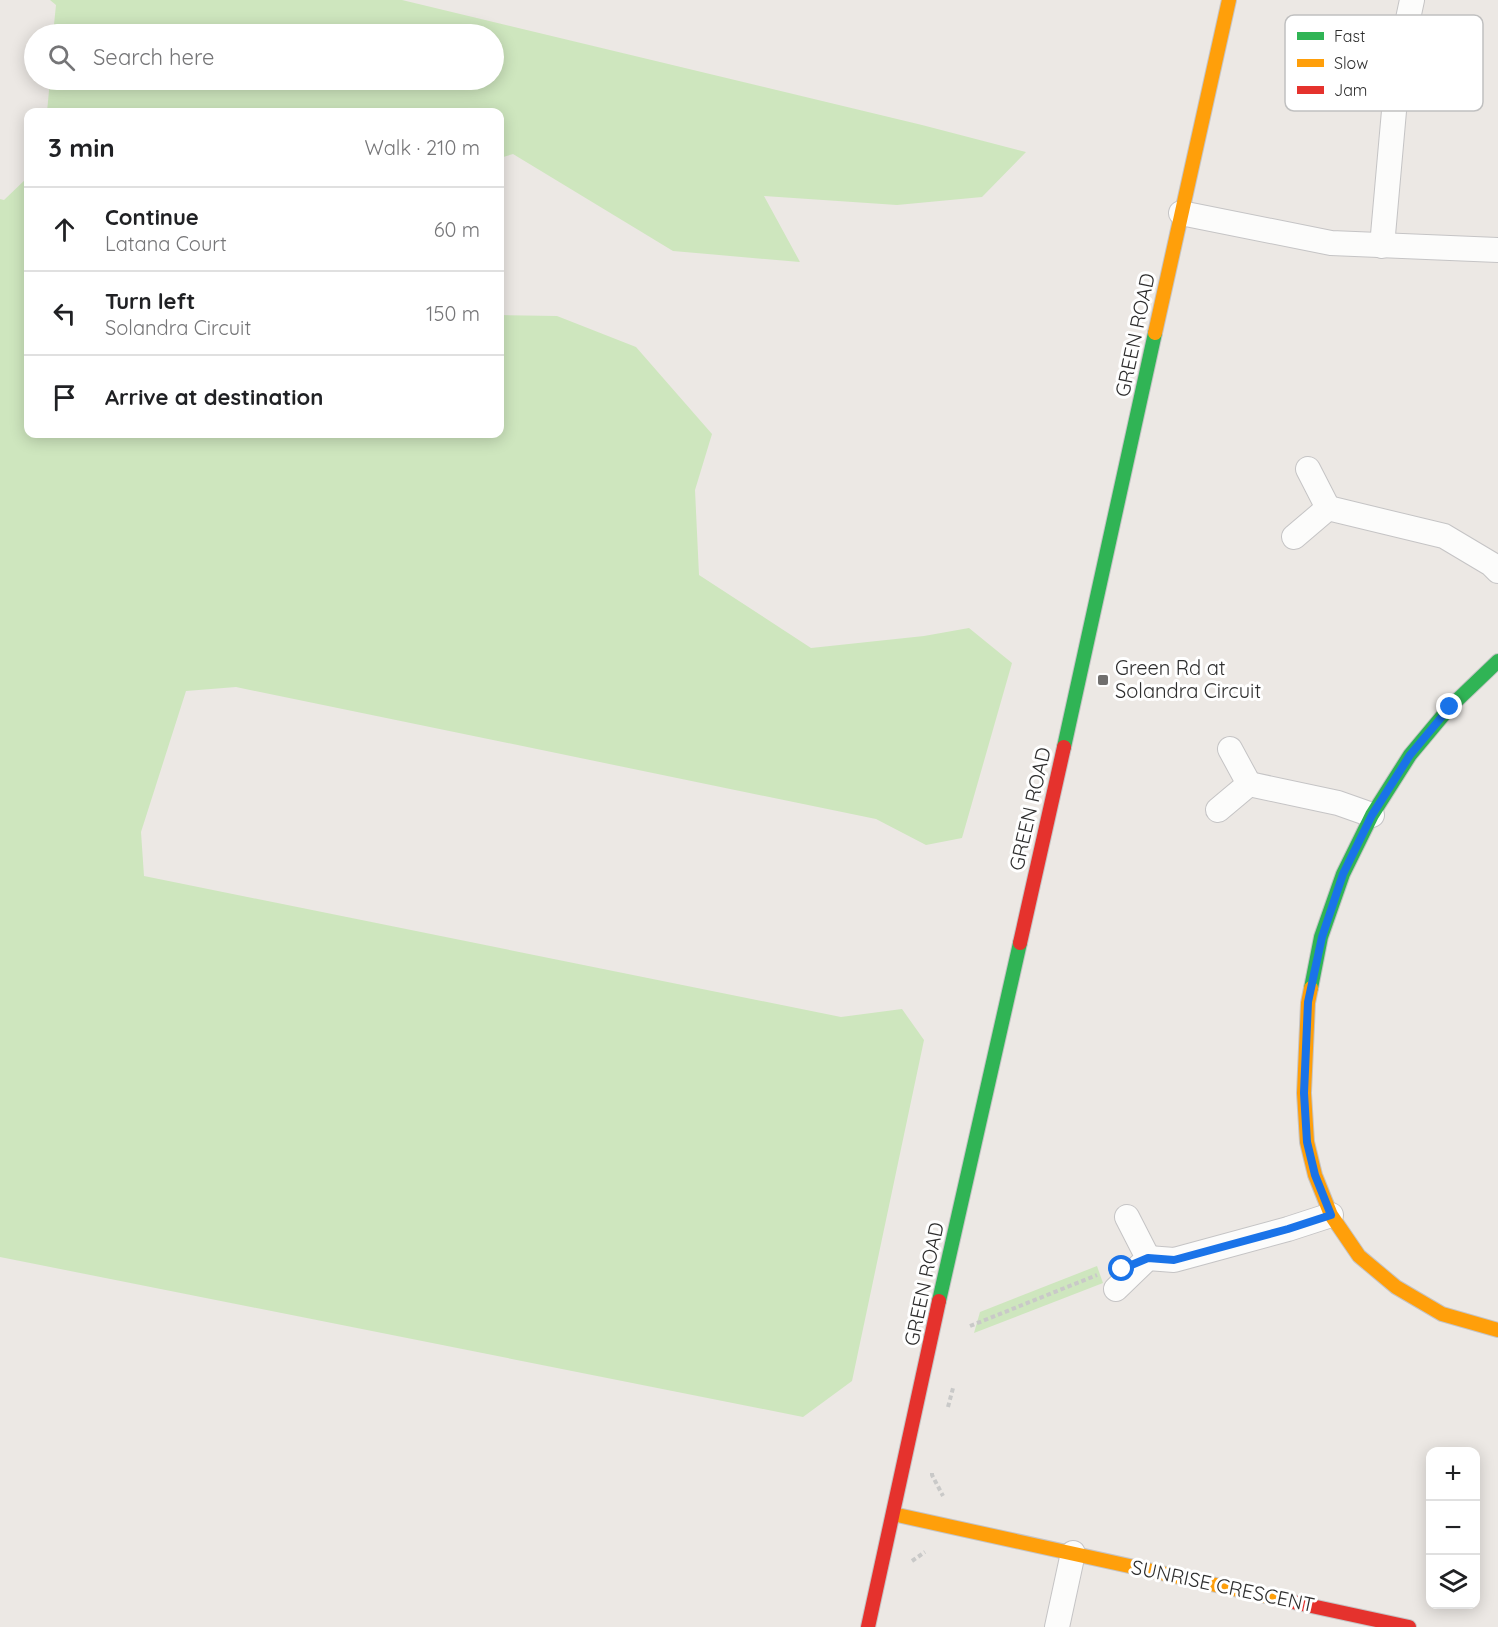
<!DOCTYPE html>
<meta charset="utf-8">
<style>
body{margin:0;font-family:Quicksand,sans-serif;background:#f6f6f6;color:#202124}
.controls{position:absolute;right:18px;bottom:18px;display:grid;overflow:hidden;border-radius:12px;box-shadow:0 3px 15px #0003}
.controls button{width:54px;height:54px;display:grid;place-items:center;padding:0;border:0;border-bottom:2px solid #e0e0e0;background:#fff;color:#202124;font:30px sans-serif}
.stop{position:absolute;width:18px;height:18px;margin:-14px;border:4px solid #1a73e8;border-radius:50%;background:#fff}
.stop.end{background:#1a73e8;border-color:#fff;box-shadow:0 2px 6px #0008}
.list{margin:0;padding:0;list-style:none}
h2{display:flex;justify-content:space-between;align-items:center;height:78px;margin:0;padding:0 24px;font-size:26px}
h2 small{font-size:20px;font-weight:400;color:#757577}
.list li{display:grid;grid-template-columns:39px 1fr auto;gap:18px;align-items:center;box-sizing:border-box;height:84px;padding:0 24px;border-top:2px solid #e0e0e0}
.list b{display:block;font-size:22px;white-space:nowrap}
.list p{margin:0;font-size:20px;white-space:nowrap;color:#757577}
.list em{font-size:20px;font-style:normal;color:#757577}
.icon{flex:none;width:33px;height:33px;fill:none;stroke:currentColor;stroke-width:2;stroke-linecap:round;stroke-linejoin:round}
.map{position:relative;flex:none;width:1498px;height:1627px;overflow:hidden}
.search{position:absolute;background:#fff;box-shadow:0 3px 15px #0003;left:24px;top:24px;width:480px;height:66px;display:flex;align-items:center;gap:15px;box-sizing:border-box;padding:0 21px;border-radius:33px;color:#757577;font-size:22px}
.panel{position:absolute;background:#fff;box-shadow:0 3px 15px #0003;left:24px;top:108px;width:480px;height:330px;border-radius:12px}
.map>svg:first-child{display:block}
.green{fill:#cee6be}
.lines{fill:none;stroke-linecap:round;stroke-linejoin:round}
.street-casing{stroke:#c5c4c5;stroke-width:26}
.fast-casing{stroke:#c5c4c5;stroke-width:16}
.slow-casing{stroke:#c5c4c5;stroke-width:16}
.jam-casing{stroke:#c5c4c5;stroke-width:16}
.path{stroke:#c9c9c8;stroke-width:4;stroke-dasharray:4.5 3;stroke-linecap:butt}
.street{stroke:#fcfcfb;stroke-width:24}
.fast{stroke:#30b455;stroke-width:14}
.slow{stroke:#ff9f0a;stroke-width:14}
.jam{stroke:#e5322d;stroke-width:14}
.route{stroke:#1a73e8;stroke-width:8}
.poi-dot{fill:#706f6e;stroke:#fff;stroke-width:2}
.labels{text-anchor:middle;stroke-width:6;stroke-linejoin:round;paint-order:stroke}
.street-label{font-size:20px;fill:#2e2e2e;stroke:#fff}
.poi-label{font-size:20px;fill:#2e2e2e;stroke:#fff;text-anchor:start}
.key{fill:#fff;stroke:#c0c0c0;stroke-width:1.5}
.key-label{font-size:16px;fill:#2e2e2e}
</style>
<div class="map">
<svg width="1498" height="1627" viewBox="0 0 1498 1627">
<rect width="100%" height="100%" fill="#ece8e4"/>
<g class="green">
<polygon points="50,0 402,0 922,125 1026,152 982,197 897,205 764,196 800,262 673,251 513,154 500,158 500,112 47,112 50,80 494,80 494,34 53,34 56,5"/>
<polygon points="28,177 28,434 500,434 500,315 557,316 636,347 712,434 695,490 699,575 811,648 924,636 969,628 1012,663 962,838 926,845 876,819 236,687 186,691 141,832 144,876 841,1017 902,1009 924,1040 852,1381 803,1417 0,1257 0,199 4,200"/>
<polygon points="1097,1266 1103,1283 974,1333 980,1312"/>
</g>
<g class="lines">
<g class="street-casing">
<g id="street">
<polyline points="1181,213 1331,243 1498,250"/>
<polyline points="1382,246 1398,66 1412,0"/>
<polyline points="1328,508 1444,536 1491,564 1498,571"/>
<polyline points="1294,537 1328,508 1308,469"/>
<polyline points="1249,784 1338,803 1372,815"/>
<polyline points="1218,810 1249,784 1230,749"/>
<polyline points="1148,1258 1174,1260 1288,1229 1331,1215"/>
<polyline points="1116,1289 1148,1258 1127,1217"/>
<polyline points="1057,1627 1073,1553"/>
</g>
</g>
<g class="fast-casing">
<g id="fast">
<polyline points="1064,747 1155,333"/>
<polyline points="1311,988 1321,937 1343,874 1372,815 1410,755 1450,707 1498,661"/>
<polyline points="939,1301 1020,943"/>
</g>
</g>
<g class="slow-casing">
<g id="slow">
<polyline points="1155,333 1229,0"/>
<polyline points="1311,988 1308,1003 1304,1093 1307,1142 1315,1175 1331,1215 1359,1256 1396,1287 1442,1314 1498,1330"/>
<polyline points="893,1514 1293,1602"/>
</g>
</g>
<g class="jam-casing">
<g id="jam">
<polyline points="1020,943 1064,747"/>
<polyline points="1293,1602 1409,1627"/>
<polyline points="868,1627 939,1301"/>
</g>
</g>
<g class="path">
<polyline points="970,1326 1097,1275"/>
<polyline points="948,1407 953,1388"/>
<polyline points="932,1473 932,1475 943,1496"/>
<polyline points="912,1561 925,1552"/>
</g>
<use href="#street" class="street"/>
<use href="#fast" class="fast"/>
<use href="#slow" class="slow"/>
<use href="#jam" class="jam"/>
</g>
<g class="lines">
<polyline class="route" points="1122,1269 1148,1258 1174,1260 1288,1229 1331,1215 1315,1175 1307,1142 1304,1093 1308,1002 1322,937 1343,874 1372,815 1410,755 1450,707"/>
</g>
<rect class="poi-dot" x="1097" y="674" width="12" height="12" rx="3"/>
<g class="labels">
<g class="street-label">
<text transform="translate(1135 335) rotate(-78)" y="7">GREEN ROAD</text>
<text transform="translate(1030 809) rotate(-77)" y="7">GREEN ROAD</text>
<text transform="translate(924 1284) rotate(-78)" y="7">GREEN ROAD</text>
<text transform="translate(1223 1586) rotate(12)" y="7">SUNRISE CRESCENT</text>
</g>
<g class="poi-label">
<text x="1115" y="675">Green Rd at<tspan x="1115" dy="23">Solandra Circuit</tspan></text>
</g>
</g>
<rect x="1285" y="15" width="198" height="96" rx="9" class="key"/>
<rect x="1297" y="32" width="27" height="8" fill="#30b455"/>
<rect x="1297" y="59" width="27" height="8" fill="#ff9f0a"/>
<rect x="1297" y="86" width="27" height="8" fill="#e5322d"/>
<g class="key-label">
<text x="1334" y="42">Fast</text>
<text x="1334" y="69">Slow</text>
<text x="1334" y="96">Jam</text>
</g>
</svg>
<div class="controls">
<button>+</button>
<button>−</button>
<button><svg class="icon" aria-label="layers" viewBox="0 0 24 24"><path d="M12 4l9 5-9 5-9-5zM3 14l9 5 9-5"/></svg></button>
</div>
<div class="stop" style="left:1122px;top:1269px"></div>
<div class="stop end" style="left:1450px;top:707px"></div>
<div class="search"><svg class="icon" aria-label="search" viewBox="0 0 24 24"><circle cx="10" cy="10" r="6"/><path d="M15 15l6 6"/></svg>Search here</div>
<section class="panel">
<h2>3 min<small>Walk · 210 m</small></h2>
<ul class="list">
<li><svg class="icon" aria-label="ahead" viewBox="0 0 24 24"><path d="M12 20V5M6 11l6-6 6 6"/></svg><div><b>Continue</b><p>Latana Court</p></div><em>60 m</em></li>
<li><svg class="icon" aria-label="left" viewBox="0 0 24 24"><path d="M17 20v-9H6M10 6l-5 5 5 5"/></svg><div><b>Turn left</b><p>Solandra Circuit</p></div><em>150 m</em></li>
<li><svg class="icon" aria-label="arrive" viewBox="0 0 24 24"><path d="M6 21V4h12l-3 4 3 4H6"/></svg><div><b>Arrive at destination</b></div></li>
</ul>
</section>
</div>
